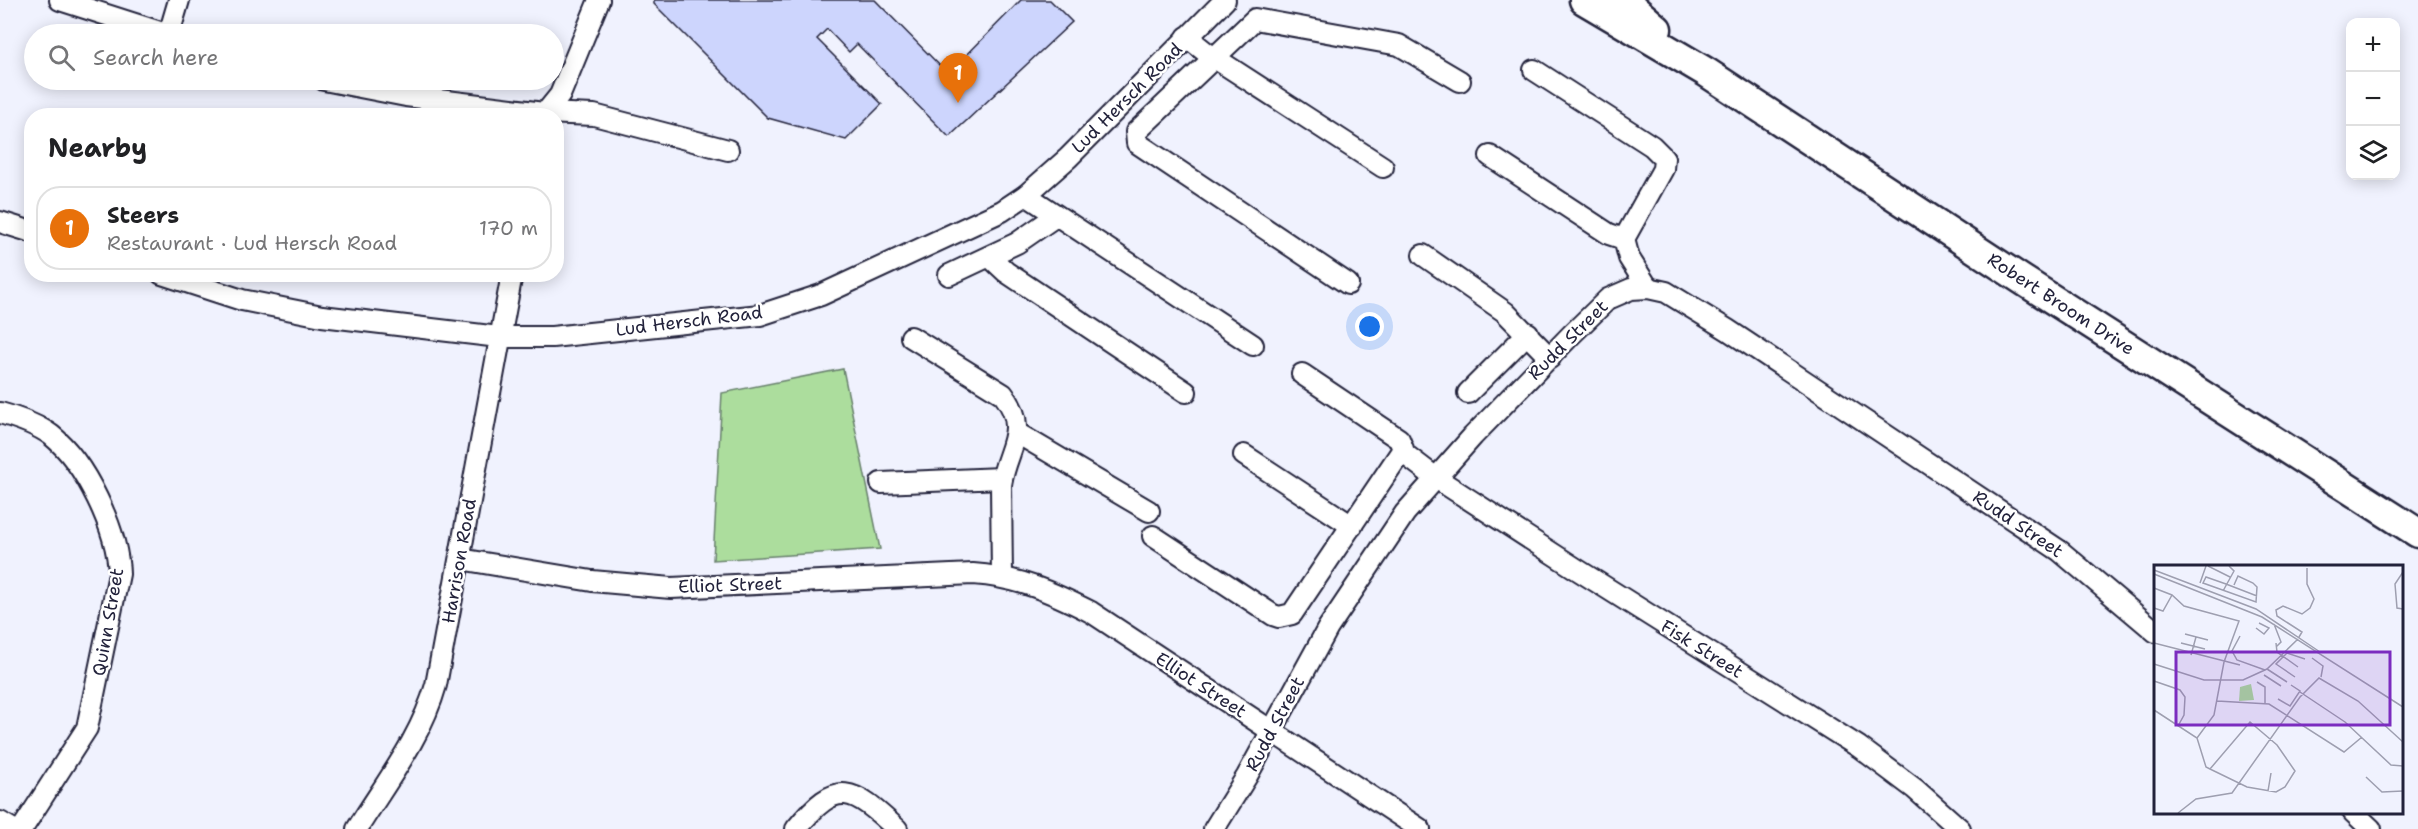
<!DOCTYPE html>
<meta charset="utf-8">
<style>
body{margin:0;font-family:"Shantell Sans",sans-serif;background:#f6f6f6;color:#202124}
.controls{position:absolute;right:18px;top:18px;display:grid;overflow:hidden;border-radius:12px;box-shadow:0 3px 15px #0003}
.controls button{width:54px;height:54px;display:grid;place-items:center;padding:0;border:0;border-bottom:2px solid #e0e0e0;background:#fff;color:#202124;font:30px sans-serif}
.you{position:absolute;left:1370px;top:327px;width:21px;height:21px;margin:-15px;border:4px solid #fff;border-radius:50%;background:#1a73e8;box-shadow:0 0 0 9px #1a73e833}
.badge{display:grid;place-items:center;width:39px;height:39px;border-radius:50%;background:#1f6fb2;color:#fff;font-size:20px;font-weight:700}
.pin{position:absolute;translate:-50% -50px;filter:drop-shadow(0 2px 3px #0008)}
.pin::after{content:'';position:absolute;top:32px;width:21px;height:18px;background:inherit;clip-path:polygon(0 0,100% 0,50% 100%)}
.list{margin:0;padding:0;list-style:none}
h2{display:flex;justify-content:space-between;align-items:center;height:78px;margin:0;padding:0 24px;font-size:26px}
h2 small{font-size:20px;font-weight:400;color:#757577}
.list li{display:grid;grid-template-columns:39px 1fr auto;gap:18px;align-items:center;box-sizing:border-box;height:84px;margin:0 12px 12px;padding:0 12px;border:2px solid #e0e0e0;border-radius:24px}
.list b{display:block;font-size:22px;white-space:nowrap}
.list p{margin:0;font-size:20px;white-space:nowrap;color:#757577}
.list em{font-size:20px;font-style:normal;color:#757577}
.icon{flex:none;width:33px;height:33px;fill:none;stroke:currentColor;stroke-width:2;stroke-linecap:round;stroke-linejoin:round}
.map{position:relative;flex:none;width:2418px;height:829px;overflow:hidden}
.search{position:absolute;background:#fff;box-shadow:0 3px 15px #0003;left:24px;top:24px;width:540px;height:66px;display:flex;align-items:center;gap:15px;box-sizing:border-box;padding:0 21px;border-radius:33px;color:#757577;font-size:22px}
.panel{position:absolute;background:#fff;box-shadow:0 3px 15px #0003;left:24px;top:108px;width:540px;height:174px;border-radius:24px}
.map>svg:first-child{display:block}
.green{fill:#acdd9d;stroke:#67806c;stroke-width:1.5}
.building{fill:#cdd5fd;stroke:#22223b;stroke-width:1.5}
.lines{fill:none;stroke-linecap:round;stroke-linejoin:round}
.street-casing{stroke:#22223b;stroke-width:24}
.secondary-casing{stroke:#22223b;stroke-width:33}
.street{stroke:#fff;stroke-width:20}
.secondary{stroke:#fff;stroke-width:28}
.labels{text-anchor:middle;stroke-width:5;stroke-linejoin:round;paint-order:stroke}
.street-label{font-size:18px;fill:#22223b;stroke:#fff}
.inset-road{fill:none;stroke:#9e9fb0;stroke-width:1.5}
.view{fill:#7b2cbf;fill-opacity:0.15;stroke:#7b2cbf;stroke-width:3}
.inset-edge{fill:none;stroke:#22223b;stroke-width:3}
</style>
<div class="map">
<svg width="2418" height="829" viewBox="0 0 2418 829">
<rect width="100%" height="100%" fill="#f0f2fe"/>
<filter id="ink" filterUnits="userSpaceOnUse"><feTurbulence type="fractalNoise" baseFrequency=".0167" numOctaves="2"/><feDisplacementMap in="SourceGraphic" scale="12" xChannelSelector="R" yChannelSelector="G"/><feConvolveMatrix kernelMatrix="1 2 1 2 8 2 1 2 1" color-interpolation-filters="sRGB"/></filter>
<g filter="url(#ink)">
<polygon class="green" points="843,369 880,549 713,560 722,393"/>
<polygon class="building" points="654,0 875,0 948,74 1021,0 1050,0 1072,22 949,137 857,44 849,52 827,29 817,39 882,104 846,140 768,118 654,4"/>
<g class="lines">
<g class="street-casing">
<g id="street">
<polyline points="60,0 166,34"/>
<polyline points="169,34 179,0"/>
<polyline points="1187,37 1207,53 1383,167"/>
<polyline points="1534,70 1652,146 1664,158 1663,169 1624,239 1629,258 1648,288"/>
<polyline points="324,80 406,96 544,113 594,115 728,150"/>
<polyline points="543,116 560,95 599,0"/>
<polyline points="1490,156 1609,234 1624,239"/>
<polyline points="1026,195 1253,345"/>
<polyline points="0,222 32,232"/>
<polyline points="1423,255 1505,312 1550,358"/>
<polyline points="990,257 1006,272 1186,392"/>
<polyline points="162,274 242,300 322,316 499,337 552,337 760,315 821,295 1002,211 1026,195 1068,158 1225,0"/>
<polyline points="949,275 1017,243 1056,216"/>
<polyline points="1348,284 1137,143 1136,132 1255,19 1399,45 1460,81"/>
<path d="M911,337L1003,394C1031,430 1006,449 1001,485L1002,577"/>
<polyline points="1468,393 1528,333"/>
<path d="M0,413C18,418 36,424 51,435C85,462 118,531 119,574L87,728L22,829"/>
<polyline points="1017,433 1149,511"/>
<polyline points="1402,452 1436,478 1578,570 1859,747 1915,789 1960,829"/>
<polyline points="1244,455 1352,526"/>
<polyline points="881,483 1002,478"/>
<polyline points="1153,536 1273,615 1279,617 1292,614 1403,449 1399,439 1302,374"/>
<path d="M460,559L592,581L671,588L973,574C1018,577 1052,592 1091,612L1420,829"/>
<polyline points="2353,812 2371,829"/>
<polyline points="0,822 12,829"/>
<path d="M357,829C386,782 421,738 436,685L512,274"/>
<path d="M796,829C838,777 852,788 897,829"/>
<polyline points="1214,829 1247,776 1328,628 1405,513 1473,436 1572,334 1608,299 1631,289 1648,288 1666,292 1728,330 2060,551 2156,632"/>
</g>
</g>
<g class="secondary-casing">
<g id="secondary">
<polyline points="1584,0 1706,72 2021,279 2418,533"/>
<polyline points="1624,0 1657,29"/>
</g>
</g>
<use href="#street" class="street"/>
<use href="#secondary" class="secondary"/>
</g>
</g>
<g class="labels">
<g class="street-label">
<text transform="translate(1127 98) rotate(-45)" y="6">Lud Hersch Road</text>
<text transform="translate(2061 304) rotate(33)" y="6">Robert Broom Drive</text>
<text transform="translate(689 321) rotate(-7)" y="6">Lud Hersch Road</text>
<text transform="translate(1568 340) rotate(-45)" y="6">Rudd Street</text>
<text transform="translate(2018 524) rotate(34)" y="6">Rudd Street</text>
<text transform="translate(459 561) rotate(-80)" y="6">Harrison Road</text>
<text transform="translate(730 585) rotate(-2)" y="6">Elliot Street</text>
<text transform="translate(108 622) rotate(-80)" y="6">Quinn Street</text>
<text transform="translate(1702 649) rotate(32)" y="6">Fisk Street</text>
<text transform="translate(1201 685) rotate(33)" y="6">Elliot Street</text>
<text transform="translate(1275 724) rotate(-62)" y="6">Rudd Street</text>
</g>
</g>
<g transform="translate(2154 565)">
<rect width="249" height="249" fill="#f0f2fe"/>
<path d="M97,119L100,135L85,136L86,122Z" fill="#acdd9d"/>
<path class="inset-road" d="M54,1L76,12M0,5L102,44L166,87M249,7L241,19L243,43L249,44M0,9L108,52L249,142M46,18L52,1M72,19L52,12L49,18L102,37L103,22L99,18L84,11L80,20M72,19L103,31M0,23L18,30L30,41L85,56L70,97L60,150L43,173M69,26L80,6L75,1M0,43L9,46L18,30M120,59L127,77L122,82M102,63L110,69L115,63L105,58M31,69L54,75M86,71L78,86L83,95L111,105M145,72L148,67L123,51L122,45L129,41L148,49L156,43L160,34L153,19V3M0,78L86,100M27,78L51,84M122,78L123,87L144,102M37,90L42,72M158,93L169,101L167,112M0,99L50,115H89L113,104L144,74M113,104L133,117M110,110L127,121M141,112L122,99L133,88L151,94M0,116L26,125L31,132L30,150L24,161M103,117L111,122V138M146,127L191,157L237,200L249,201M124,134L136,141L146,126L137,120M63,136L115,139L190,187L208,172M0,145L43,173L52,202L56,204L93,222L122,227L131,222L141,206L123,180L96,157L56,204M212,212L228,227L249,226M114,226L117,208M24,248L42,234L78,228L146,132L165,113L204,136L249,177"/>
<path class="view" d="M22,87H236V160H22Z"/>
<rect width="249" height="249" class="inset-edge"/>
</g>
</svg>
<div class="controls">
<button>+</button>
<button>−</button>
<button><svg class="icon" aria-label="layers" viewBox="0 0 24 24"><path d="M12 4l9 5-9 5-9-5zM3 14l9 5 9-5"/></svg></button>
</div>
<div class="you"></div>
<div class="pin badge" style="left:958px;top:103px;background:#e8710a">1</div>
<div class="search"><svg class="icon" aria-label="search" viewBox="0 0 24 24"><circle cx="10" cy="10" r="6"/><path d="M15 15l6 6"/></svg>Search here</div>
<section class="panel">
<h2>Nearby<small></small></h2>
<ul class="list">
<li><span class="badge" style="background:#e8710a">1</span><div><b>Steers</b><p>Restaurant · Lud Hersch Road</p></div><em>170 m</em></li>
</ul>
</section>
</div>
